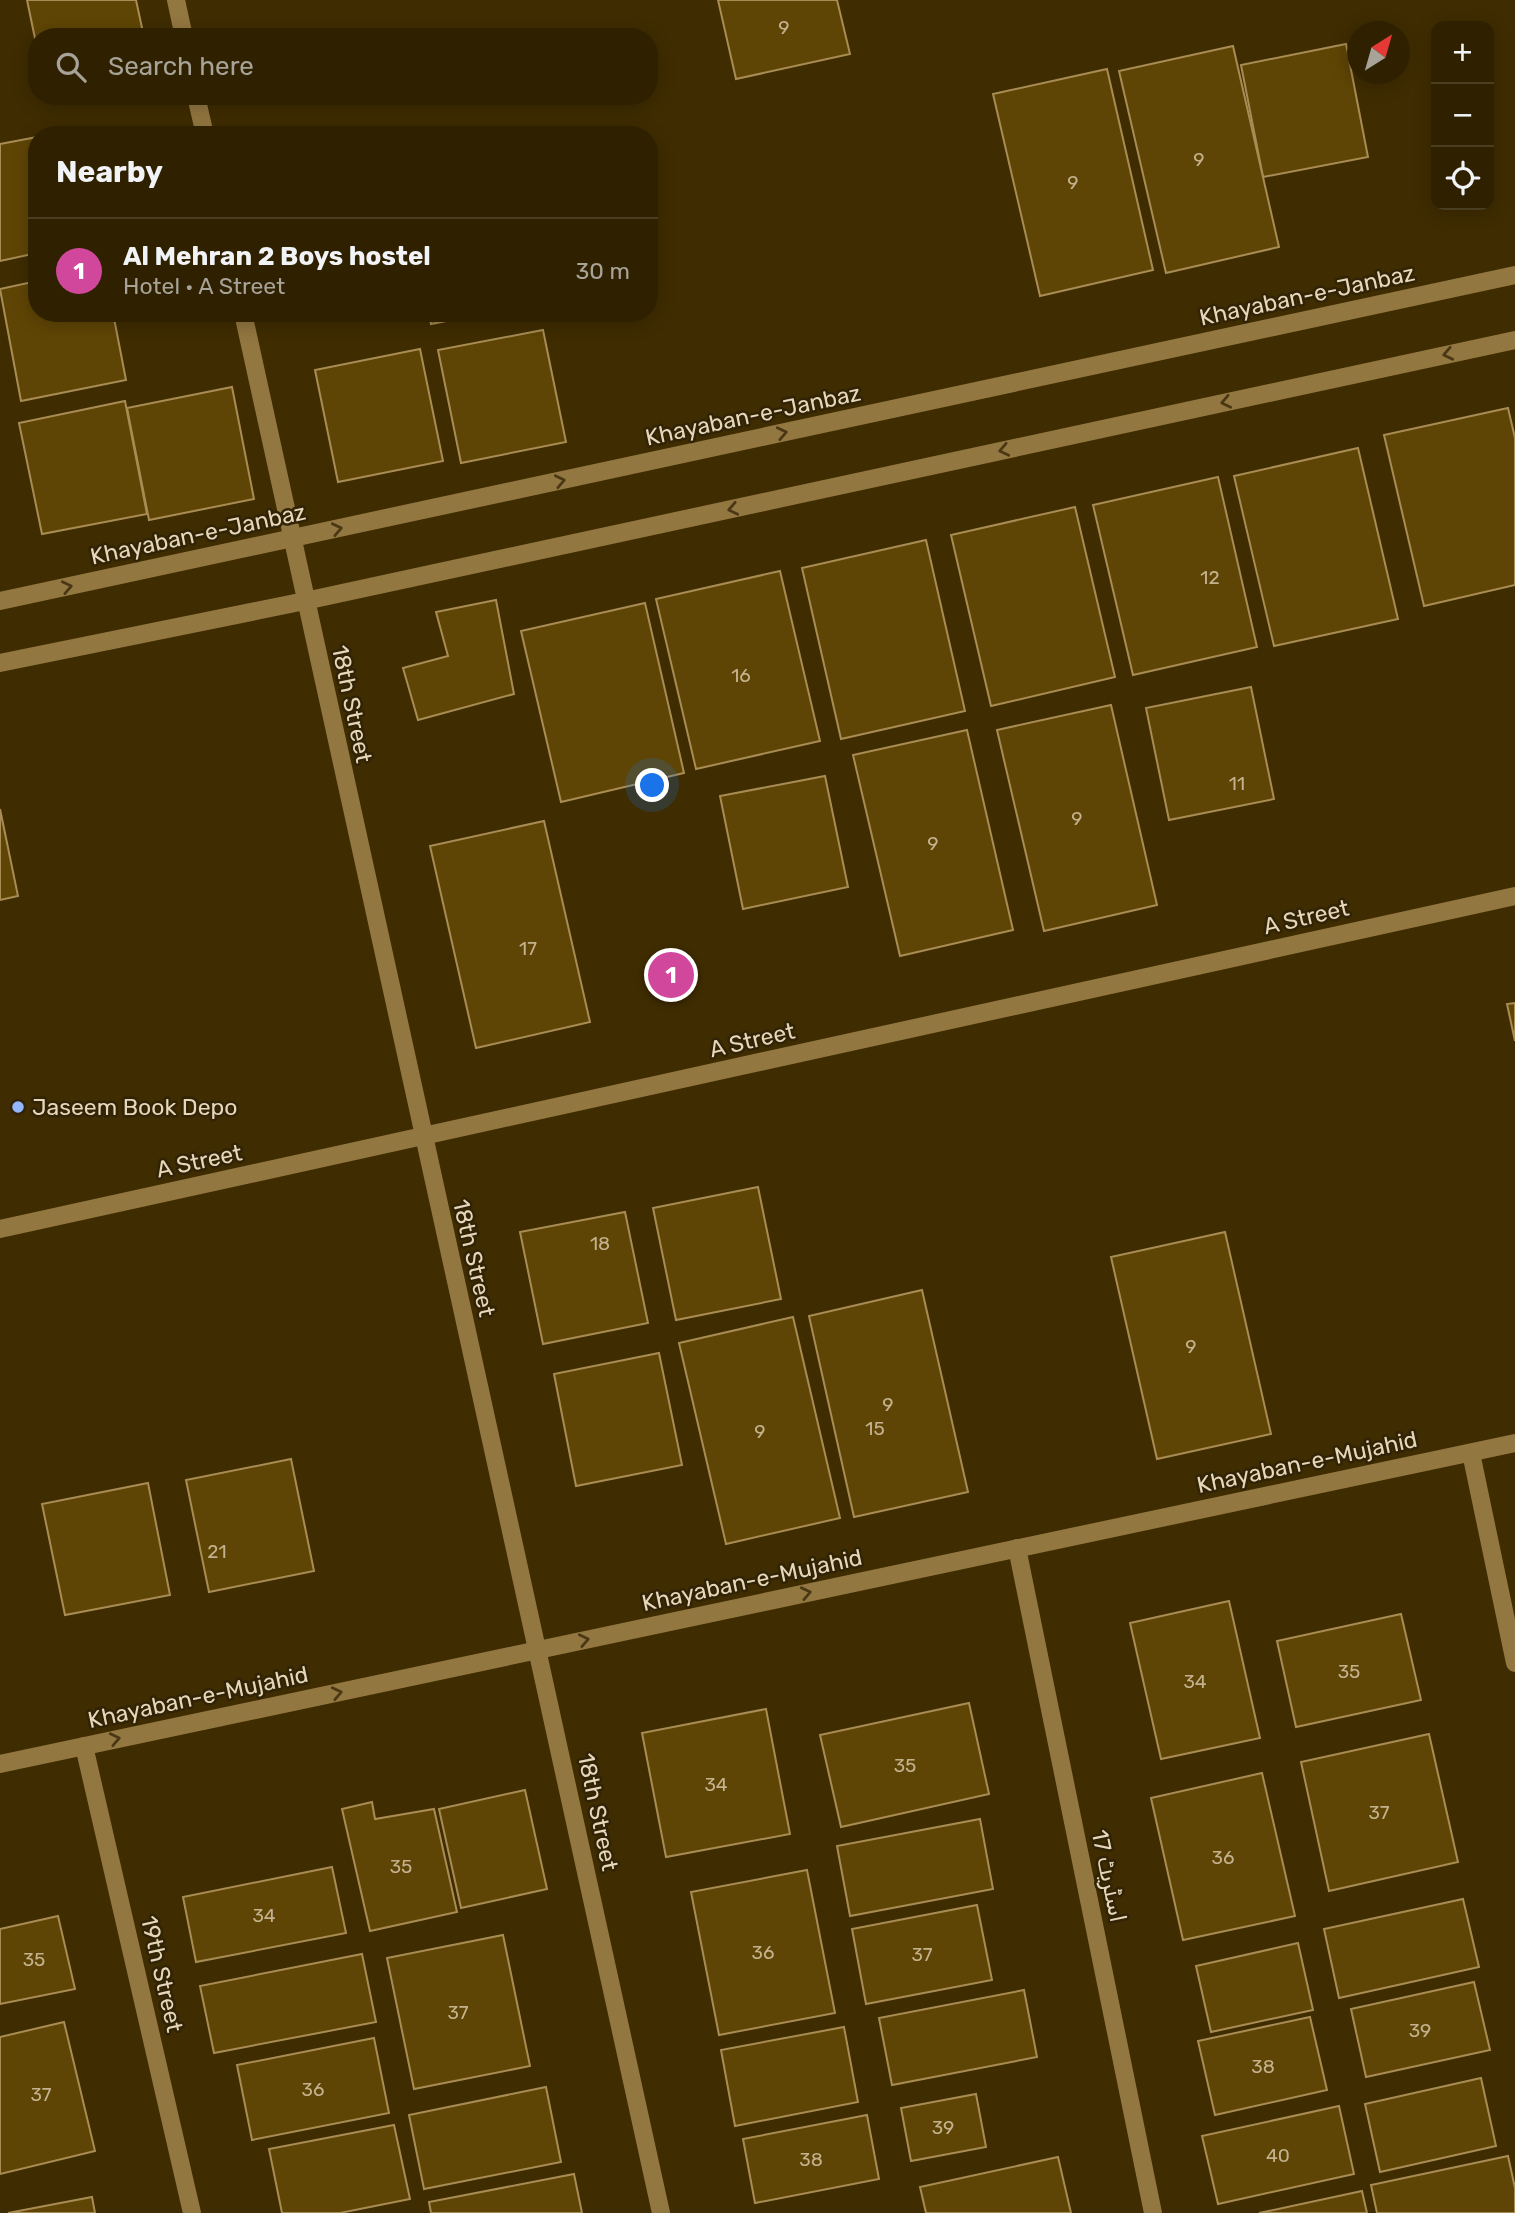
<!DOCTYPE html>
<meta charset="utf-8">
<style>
body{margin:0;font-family:Rubik,Cairo,sans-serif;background:#37290a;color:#f1f3f6}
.controls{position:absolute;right:21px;top:21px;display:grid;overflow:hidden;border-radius:14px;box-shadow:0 4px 18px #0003}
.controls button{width:63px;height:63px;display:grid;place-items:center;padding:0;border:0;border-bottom:2px solid #4a3e22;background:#2f2100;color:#f1f3f6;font:35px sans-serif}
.compass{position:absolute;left:1347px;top:21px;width:63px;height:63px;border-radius:50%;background:#2f2100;box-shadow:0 4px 18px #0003;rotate:37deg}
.you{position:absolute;left:653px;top:786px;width:24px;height:24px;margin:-18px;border:5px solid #fff;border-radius:50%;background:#1a73e8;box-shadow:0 0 0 10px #1a73e833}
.badge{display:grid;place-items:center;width:46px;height:46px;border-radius:50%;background:#ea580c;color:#fff;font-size:23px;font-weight:700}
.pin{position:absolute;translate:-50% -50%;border:4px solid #fff;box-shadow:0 2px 7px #0006}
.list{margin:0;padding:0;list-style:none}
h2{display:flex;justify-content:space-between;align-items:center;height:91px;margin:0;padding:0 28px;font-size:30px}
h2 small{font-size:23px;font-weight:400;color:#a7a399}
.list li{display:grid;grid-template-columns:46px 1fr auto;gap:21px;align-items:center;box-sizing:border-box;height:105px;padding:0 28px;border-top:2px solid #4a3e22}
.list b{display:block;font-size:26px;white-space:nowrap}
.list p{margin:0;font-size:23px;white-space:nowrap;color:#a7a399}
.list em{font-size:23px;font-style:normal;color:#a7a399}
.icon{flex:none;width:38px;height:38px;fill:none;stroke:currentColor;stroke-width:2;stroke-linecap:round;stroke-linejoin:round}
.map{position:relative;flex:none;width:1515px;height:2213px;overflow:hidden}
.search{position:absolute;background:#2f2100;box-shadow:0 4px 18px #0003;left:28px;top:28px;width:630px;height:77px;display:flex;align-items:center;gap:18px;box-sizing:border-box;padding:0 24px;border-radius:28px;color:#a7a399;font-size:26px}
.panel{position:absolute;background:#2f2100;box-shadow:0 4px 18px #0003;left:28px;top:126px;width:630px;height:196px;border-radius:28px}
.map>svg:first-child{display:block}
.building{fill:#5f4505;stroke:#a88c54;stroke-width:2}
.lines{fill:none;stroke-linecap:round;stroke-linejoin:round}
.street{stroke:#937740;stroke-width:18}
.secondary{stroke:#937740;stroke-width:18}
.oneway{stroke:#4a3814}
.poi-dot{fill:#93b7fd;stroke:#312305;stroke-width:2.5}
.labels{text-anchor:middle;stroke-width:5;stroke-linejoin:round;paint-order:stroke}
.number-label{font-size:19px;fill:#c4b28e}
.street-label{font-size:23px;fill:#e6d7bb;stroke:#312305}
.poi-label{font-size:23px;fill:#e6d7bb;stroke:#312305;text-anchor:start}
</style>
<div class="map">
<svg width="1515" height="2213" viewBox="0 0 1515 2213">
<rect width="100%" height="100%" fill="#3f2c00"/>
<g class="building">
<polygon points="27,0 136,0 144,37 37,37 37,48"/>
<polygon points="718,0 837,0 850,54 736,79"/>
<polygon points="1346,44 1368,157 1263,177 1241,65"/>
<polygon points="1233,46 1279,247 1166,273 1119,71"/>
<polygon points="1107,69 1153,270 1040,296 993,94"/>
<polygon points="37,137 37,253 0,261 0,144"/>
<polygon points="37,281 37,313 113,313 126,380 21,401 0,289"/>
<polygon points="429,313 486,313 431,324"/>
<polygon points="543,330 566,442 461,463 438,350"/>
<polygon points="420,349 443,461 338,482 315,370"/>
<polygon points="232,387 254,499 149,520 127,408"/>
<polygon points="125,401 147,514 42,534 19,423"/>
<polygon points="1508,408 1515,438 1515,585 1424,606 1384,435"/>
<polygon points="1358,448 1398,619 1274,646 1234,476"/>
<polygon points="1218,477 1257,647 1133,675 1093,505"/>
<polygon points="1075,507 1115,677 991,706 951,535"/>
<polygon points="926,540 965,711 841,739 802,568"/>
<polygon points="780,571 820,741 696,769 656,599"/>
<polygon points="496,600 514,694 418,720 403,668 448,656 436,612"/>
<polygon points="645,603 684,773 561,802 521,631"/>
<polygon points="1251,687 1274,799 1169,820 1146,708"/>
<polygon points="1111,705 1157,905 1044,931 997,730"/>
<polygon points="967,730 1013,930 900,956 853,755"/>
<polygon points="825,776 848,887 743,909 720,796"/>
<polygon points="0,809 18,896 0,900"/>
<polygon points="544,821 590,1022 476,1048 430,846"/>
<polygon points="1515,1003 1515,1041 1507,1004"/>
<polygon points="758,1187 781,1299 676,1320 653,1208"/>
<polygon points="625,1212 648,1323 543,1344 520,1232"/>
<polygon points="1225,1232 1271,1434 1157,1459 1111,1257"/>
<polygon points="922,1290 968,1492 854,1517 809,1316"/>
<polygon points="793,1317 840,1518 726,1544 679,1343"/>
<polygon points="659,1353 682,1465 576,1486 554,1374"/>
<polygon points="291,1459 314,1571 209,1592 186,1480"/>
<polygon points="148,1483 170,1595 65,1615 42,1504"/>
<polygon points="1229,1601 1260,1738 1161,1759 1130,1623"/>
<polygon points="1401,1614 1421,1700 1296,1727 1277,1641"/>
<polygon points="969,1703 989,1794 841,1827 820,1735"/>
<polygon points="766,1709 790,1834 666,1857 642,1733"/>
<polygon points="1429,1734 1458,1862 1329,1891 1301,1762"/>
<polygon points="1262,1773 1295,1916 1183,1940 1151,1798"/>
<polygon points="525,1790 547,1889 461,1908 439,1809"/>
<polygon points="372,1802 375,1819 434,1809 457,1912 370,1931 342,1809"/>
<polygon points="980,1819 993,1889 850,1916 837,1846"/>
<polygon points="332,1867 346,1933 196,1962 183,1897"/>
<polygon points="807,1870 835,2013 719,2035 691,1892"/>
<polygon points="1463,1899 1479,1967 1339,1998 1324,1929"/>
<polygon points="977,1905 992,1980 866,2004 852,1929"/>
<polygon points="58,1916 75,1989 0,2004 0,1929"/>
<polygon points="503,1935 530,2066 414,2089 387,1958"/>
<polygon points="1298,1943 1313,2010 1211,2032 1196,1966"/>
<polygon points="362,1954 376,2022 214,2053 200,1986"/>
<polygon points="1474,1982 1490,2050 1366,2077 1351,2009"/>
<polygon points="1024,1990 1037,2057 892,2085 879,2018"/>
<polygon points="1310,2017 1327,2090 1215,2115 1198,2041"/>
<polygon points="64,2022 95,2151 0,2174 0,2037"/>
<polygon points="844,2027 858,2102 735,2126 721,2050"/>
<polygon points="374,2038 389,2113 252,2140 237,2065"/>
<polygon points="1481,2078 1496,2146 1380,2172 1365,2104"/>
<polygon points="546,2087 561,2162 424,2189 409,2115"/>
<polygon points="976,2094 986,2147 911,2161 901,2108"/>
<polygon points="1339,2106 1354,2174 1218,2204 1202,2136"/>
<polygon points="867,2115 879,2179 755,2203 743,2139"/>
<polygon points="394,2125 410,2199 340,2213 282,2213 269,2149"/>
<polygon points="1508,2156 1515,2188 1515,2213 1377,2213 1371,2185"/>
<polygon points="1058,2157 1071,2213 926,2213 920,2187"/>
<polygon points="574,2174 582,2213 431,2213 429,2202"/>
<polygon points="1362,2191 1367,2213 1259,2213"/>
<polygon points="92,2197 95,2213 8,2213"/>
</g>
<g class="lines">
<g class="street">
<polyline points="176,0 184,37"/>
<polyline points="196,96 205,135"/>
<polyline points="243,313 661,2213"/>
<polyline points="0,601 1515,275"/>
<polyline points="0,663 305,601 1515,340"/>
<polyline points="0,1229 1515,896"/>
<polyline points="1471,1453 1515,1663"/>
<polyline points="1017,1548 1153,2213"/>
<polyline points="84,1746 192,2213"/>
</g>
<polyline class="secondary" points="0,1764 1515,1443"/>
</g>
<defs><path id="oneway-chevron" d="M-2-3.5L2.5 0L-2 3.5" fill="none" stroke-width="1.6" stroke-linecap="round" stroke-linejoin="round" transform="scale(1.75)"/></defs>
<g class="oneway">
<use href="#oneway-chevron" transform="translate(1448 354) rotate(168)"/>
<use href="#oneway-chevron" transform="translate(1226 402) rotate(168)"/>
<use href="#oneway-chevron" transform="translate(782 433) rotate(-12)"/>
<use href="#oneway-chevron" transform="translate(1004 450) rotate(168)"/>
<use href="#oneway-chevron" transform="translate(560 481) rotate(-12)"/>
<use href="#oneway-chevron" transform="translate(733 509) rotate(168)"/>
<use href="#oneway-chevron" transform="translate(337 529) rotate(-12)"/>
<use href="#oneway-chevron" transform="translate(67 587) rotate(-12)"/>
<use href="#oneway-chevron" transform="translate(806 1593) rotate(-12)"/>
<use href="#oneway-chevron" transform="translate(584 1640) rotate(-12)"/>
<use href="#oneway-chevron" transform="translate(337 1693) rotate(-12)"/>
<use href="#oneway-chevron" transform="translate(115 1739) rotate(-12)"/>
</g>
<circle class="poi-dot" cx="18" cy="1107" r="7"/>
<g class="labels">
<g class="number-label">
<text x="784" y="34">9</text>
<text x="1199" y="166">9</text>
<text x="1073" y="189">9</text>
<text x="1210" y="584">12</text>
<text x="741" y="682">16</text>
<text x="1237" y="790">11</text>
<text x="1077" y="825">9</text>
<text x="933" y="850">9</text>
<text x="528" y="955">17</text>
<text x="600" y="1250">18</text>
<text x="1191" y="1353">9</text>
<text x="888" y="1411">9</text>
<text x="875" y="1435">15</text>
<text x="760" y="1438">9</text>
<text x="217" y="1558">21</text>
<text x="1349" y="1678">35</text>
<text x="1195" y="1688">34</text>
<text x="905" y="1772">35</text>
<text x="716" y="1791">34</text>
<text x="1379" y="1819">37</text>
<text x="1223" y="1864">36</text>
<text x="401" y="1873">35</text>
<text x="264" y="1922">34</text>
<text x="763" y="1959">36</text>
<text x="922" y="1961">37</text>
<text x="34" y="1966">35</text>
<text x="458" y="2019">37</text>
<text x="1420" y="2037">39</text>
<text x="1263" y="2073">38</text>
<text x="313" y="2096">36</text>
<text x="41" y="2101">37</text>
<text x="943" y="2134">39</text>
<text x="1278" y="2162">40</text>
<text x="811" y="2166">38</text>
</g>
<g class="street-label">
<text transform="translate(1307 295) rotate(-12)" y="8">Khayaban-e-Janbaz</text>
<text transform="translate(753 415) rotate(-12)" y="8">Khayaban-e-Janbaz</text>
<text transform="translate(198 534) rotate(-12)" y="8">Khayaban-e-Janbaz</text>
<text transform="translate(352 704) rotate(78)" y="8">18th Street</text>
<text transform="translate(1306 917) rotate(-13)" y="8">A Street</text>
<text transform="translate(752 1040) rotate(-13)" y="8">A Street</text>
<text transform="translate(199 1161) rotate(-12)" y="8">A Street</text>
<text transform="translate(474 1258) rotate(77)" y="8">18th Street</text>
<text transform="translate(1307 1462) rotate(-12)" y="8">Khayaban-e-Mujahid</text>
<text transform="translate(752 1580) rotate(-12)" y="8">Khayaban-e-Mujahid</text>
<text transform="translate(198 1697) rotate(-12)" y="8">Khayaban-e-Mujahid</text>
<text transform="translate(598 1812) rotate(78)" y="8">18th Street</text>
<text transform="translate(1109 1876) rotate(78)" y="8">اسٹریٹ 17</text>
<text transform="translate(162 1974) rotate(77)" y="8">19th Street</text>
</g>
<g class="poi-label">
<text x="32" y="1115">Jaseem Book Depo</text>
</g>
</g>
</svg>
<div class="controls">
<button>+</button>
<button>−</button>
<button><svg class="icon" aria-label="locate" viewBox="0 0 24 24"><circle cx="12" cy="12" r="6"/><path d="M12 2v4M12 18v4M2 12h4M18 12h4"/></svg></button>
</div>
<svg class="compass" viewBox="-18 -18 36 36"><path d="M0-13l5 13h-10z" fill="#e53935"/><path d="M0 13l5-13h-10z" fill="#a7a399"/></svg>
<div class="you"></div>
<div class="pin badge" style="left:671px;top:975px;background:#d1479c">1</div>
<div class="search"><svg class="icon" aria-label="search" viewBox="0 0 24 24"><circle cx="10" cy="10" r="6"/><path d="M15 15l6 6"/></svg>Search here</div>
<section class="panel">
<h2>Nearby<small></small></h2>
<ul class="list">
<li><span class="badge" style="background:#d1479c">1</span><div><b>Al Mehran 2 Boys hostel</b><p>Hotel · A Street</p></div><em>30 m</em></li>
</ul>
</section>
</div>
